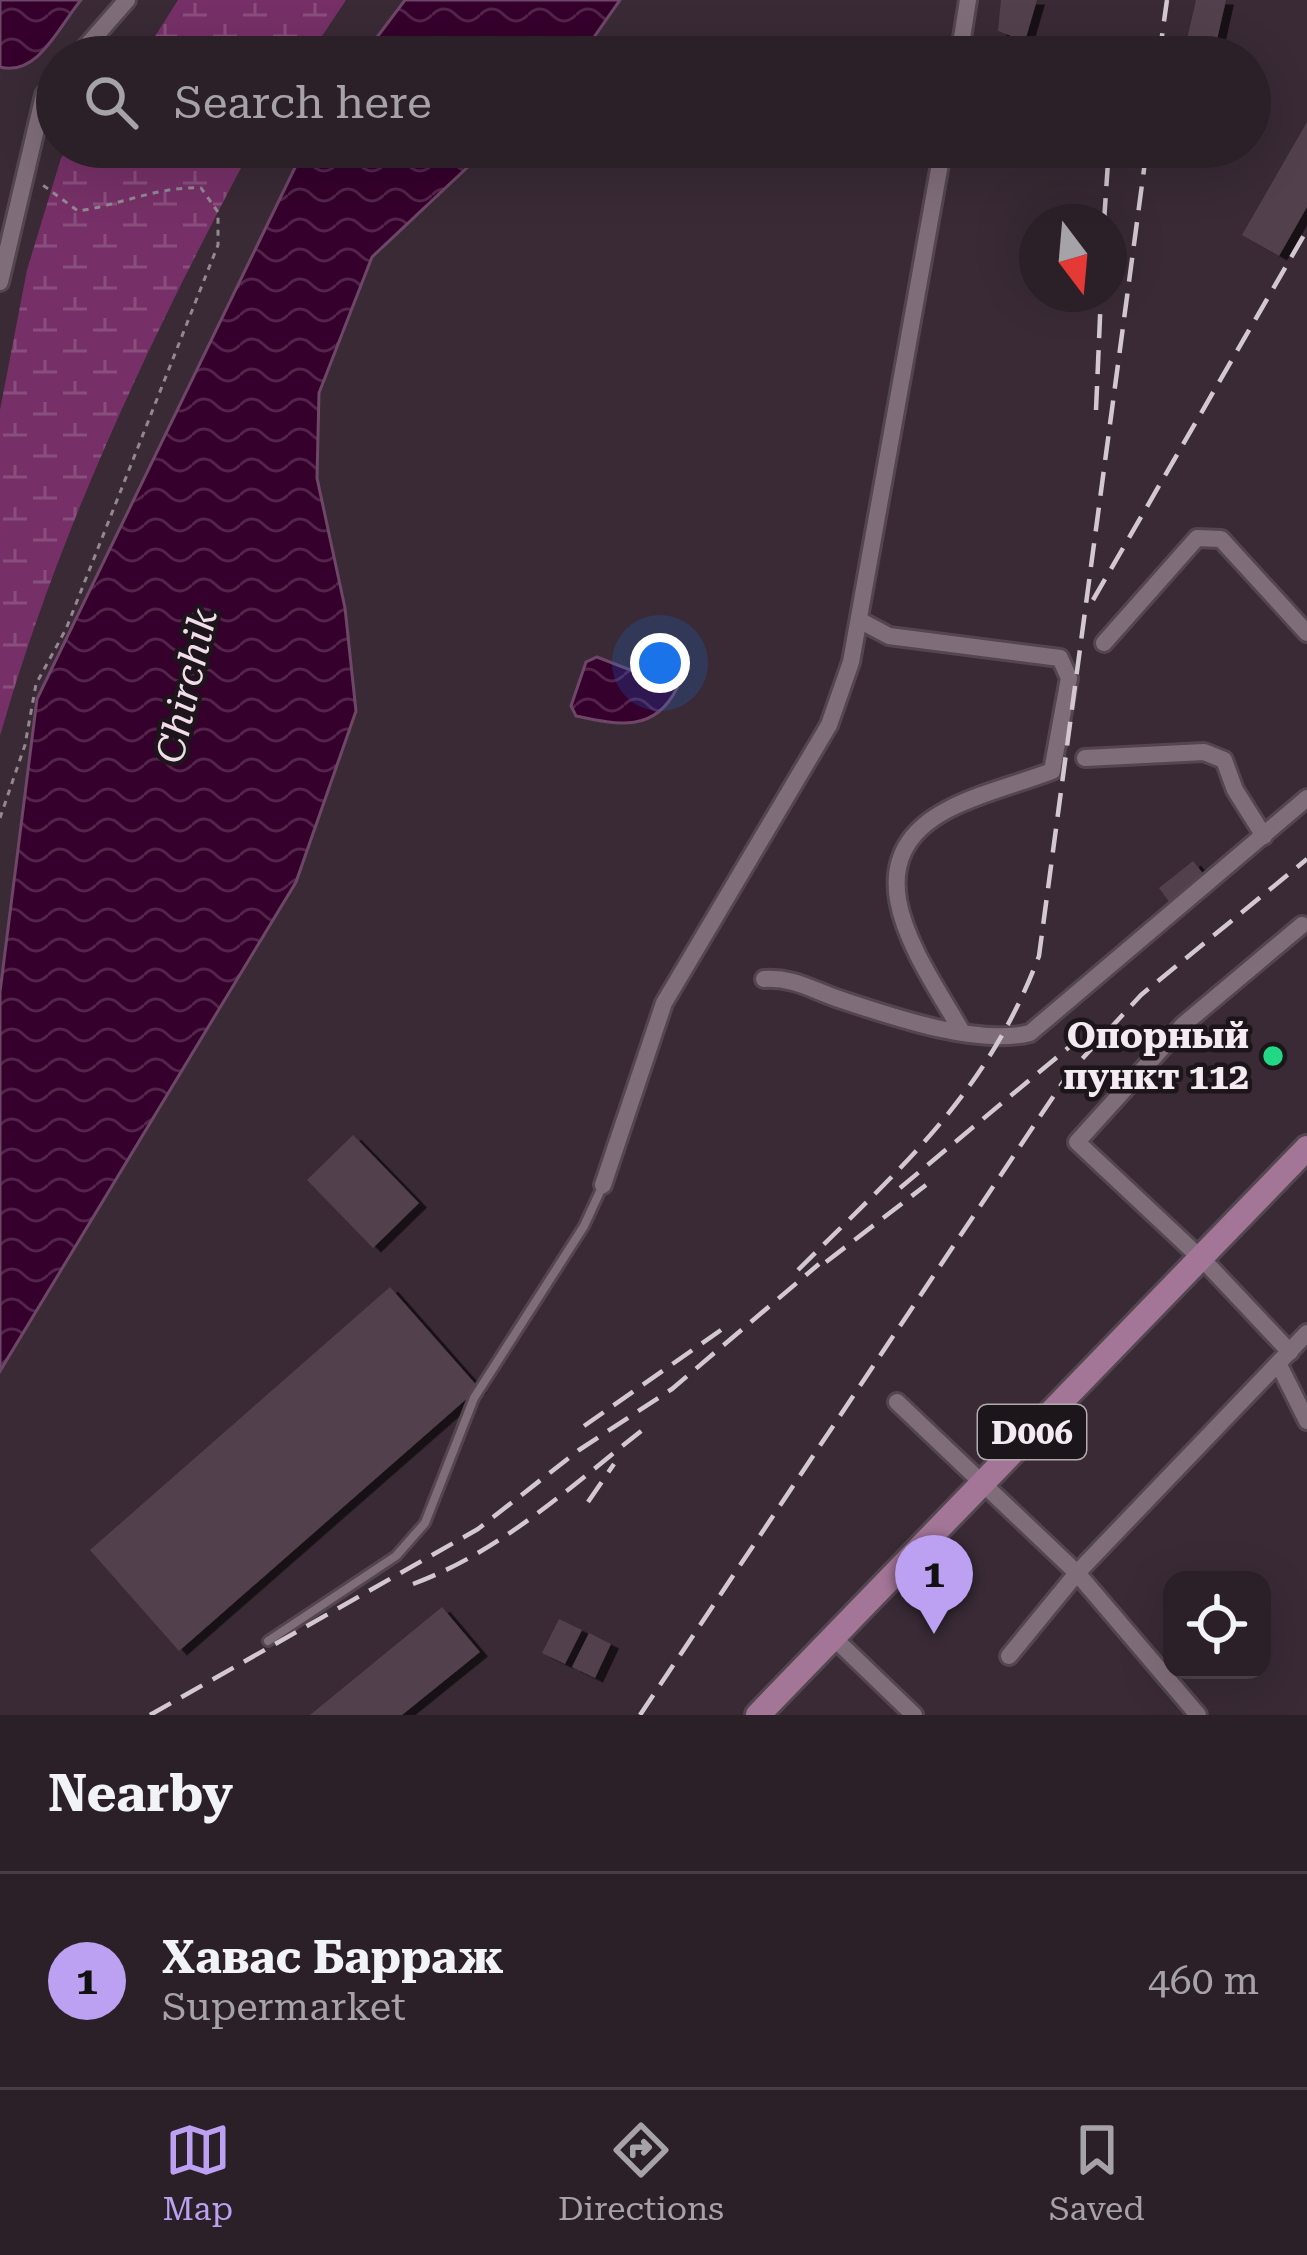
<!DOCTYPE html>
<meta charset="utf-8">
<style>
body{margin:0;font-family:"Roboto Serif",serif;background:#372d34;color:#f1f3f6}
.controls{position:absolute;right:36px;bottom:36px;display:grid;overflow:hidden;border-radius:24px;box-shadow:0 12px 48px #0002}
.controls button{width:108px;height:108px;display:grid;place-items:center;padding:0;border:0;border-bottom:3px solid #473e45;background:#2b2028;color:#f1f3f6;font:60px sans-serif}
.compass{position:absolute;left:1019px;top:204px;width:108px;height:108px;border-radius:50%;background:#2b2028;box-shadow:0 12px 48px #0002;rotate:164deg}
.you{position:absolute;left:660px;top:663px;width:42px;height:42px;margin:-30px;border:9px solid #fff;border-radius:50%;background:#1a73e8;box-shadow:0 0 0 18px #1a73e833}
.badge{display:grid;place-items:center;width:78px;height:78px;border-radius:50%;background:#bca0f2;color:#111;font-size:39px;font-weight:700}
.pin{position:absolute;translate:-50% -99px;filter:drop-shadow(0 3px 6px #0008)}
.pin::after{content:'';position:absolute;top:63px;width:42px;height:36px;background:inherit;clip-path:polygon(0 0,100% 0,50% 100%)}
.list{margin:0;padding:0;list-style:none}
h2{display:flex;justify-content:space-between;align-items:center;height:156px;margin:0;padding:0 48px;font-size:51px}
h2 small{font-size:39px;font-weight:400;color:#a6a3a8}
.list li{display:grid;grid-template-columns:78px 1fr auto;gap:36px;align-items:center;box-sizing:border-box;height:216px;padding:0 48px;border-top:3px solid #473e45}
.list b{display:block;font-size:45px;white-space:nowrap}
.list p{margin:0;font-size:39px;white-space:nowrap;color:#a6a3a8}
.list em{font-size:39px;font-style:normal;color:#a6a3a8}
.icon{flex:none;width:66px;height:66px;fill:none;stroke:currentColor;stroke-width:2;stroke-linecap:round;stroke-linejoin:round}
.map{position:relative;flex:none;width:1307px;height:1715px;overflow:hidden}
.search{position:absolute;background:#2b2028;box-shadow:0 12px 48px #0002;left:36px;right:36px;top:36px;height:132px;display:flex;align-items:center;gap:30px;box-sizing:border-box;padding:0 42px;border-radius:66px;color:#a6a3a8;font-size:45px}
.sheet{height:372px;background:#2b2028}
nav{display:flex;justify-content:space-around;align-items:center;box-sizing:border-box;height:168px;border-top:3px solid #473e45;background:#2b2028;font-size:33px;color:#a6a3a8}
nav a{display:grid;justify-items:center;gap:6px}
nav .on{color:#bca0f2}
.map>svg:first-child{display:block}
.wetland{fill:url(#wetland-marsh)}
.water{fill:url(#water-waves);stroke:#6e4667;stroke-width:3}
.building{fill:#52414d;filter:url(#shadow)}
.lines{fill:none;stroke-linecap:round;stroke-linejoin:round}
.lane-casing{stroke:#53464f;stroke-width:14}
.street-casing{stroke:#53464f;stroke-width:22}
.primary-casing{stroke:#53464f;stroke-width:30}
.path{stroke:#938790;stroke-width:3;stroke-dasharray:6 6;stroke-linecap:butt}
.lane{stroke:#806d7a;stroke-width:8}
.street{stroke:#806d7a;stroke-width:16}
.primary{stroke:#a37597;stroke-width:24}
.rail{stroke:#d3c8d0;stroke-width:4.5;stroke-dasharray:24 12;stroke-linecap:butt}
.poi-dot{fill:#22d887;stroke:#1c151a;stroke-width:4.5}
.labels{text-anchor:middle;stroke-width:9;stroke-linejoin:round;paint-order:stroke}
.shield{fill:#1c151a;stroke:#b3aab0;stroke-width:3}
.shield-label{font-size:33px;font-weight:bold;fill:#f4eaf1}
.poi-label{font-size:36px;font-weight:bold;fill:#f4eaf1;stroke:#1c151a;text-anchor:end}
.water-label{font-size:39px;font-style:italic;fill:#f2dceb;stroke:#1c151a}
</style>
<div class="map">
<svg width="1307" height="1715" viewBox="0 0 1307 1715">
<defs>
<pattern id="wetland-marsh" width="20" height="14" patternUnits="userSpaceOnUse" patternTransform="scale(3)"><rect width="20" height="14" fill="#763067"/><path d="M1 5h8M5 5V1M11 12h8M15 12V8" fill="none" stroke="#8a4e7d"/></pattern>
<pattern id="water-waves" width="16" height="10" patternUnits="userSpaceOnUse" patternTransform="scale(3)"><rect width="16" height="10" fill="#35002c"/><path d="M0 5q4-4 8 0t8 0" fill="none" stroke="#53254b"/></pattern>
<filter id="shadow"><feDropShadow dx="8" dy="4.5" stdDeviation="0" flood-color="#0009"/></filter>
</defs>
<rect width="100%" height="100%" fill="#392a35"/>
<g class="wetland">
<polygon points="178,0 346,0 308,57 142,57"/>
<path d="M70,147H252C151,337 59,529 0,736V410L27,270L61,158Z"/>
</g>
<g class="water">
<path d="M0,0H81C59,26 38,77 0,67Z"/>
<polygon points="405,0 620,0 580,57 362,57"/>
<polygon points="305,147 489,147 372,257 319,393 317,478 345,608 356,711 296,882 0,1371 0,992 37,699"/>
<path d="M597,657L677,688C655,733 618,725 576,716L571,706L586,662Z"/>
</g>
<g class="building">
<polygon points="1001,0 1037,0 1025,41 998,31"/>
<polygon points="1196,0 1226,0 1213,57 1183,57"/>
<polygon points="1307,122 1307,207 1279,256 1242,235"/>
<polygon points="1193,861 1205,876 1170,903 1159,888"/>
<polygon points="353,1135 419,1203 373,1248 307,1180"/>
<polygon points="390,1287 479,1388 179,1651 90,1550"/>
<polygon points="442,1607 480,1652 402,1715 310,1715"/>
<polygon points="559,1619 582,1630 565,1664 542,1653"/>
<polygon points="589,1633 611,1644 595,1678 572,1667"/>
</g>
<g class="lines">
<g class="lane-casing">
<polyline id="lane" points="268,1641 396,1556 425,1523 474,1398 584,1226 603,1185"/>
</g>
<g class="street-casing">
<g id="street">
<polyline points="77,57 127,0"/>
<polyline points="959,57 968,0"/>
<polyline points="0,282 44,95 57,80"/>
<path d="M861,621L889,636L1060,658L1069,678L1052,771C1018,784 979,793 947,810C845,864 923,963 962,1032"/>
<polyline points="1104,643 1197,538 1221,539 1307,633"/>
<polyline points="1085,758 1204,752 1224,760 1235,790 1264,836"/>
<path d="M764,979C796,977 815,992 845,1001C896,1018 979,1046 1030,1033L1307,798"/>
<polyline points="603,1185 664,1003 829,725 851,662 943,147"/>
<polyline points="1290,1352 1209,1266 1077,1142 1183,1025 1302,925"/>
<polyline points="1279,1365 1307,1421"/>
<polyline points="897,1402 1077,1573 1198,1715"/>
<polyline points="835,1639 914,1715"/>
<polyline points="1009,1656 1077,1573 1307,1333"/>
</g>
</g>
<g class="primary-casing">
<polyline id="primary" points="758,1715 1307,1148"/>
</g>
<path class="path" d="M0,818L25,745L36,684L66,629L218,245V212L201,188C159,186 120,205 78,211L40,183"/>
<use href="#lane" class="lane"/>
<use href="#street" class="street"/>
<use href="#primary" class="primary"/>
<g class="rail">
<polyline points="1159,57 1167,0"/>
<polyline points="1104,222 1109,147"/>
<polyline points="1096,410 1101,294"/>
<polyline points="1093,600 1307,230"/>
<polyline points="900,1188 1074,1043"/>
<polyline points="826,1262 926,1185"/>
<path d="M798,1270C901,1167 986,1096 1039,956L1147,147"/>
<polyline points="584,1426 721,1330"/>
<polyline points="588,1502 614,1464"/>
<path d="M413,1584C502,1551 571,1486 645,1428"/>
<polyline points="150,1715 478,1529 579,1450 672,1389 819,1264"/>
<polyline points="640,1715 1069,1073 1141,995 1307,859"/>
</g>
</g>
<circle class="poi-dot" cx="1273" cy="1056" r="12"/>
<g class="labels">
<rect class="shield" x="978" y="1405" width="108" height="54" rx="9"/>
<g class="shield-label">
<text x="1032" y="1444">D006</text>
</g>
<g class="poi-label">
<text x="1249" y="1048">Опорный<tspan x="1249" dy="41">пункт 112</tspan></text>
</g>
<g class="water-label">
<text transform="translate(186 686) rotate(-77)" y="14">Chirchik</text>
</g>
</g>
</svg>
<div class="controls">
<button><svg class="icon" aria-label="locate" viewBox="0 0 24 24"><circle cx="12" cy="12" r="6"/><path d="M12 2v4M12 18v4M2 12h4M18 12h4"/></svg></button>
</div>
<svg class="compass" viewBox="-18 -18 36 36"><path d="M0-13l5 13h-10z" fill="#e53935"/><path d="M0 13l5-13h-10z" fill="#a6a3a8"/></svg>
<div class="you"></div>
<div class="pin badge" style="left:934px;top:1634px">1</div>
<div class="search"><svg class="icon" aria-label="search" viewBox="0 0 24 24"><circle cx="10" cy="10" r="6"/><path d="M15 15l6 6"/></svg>Search here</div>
</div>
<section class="sheet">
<h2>Nearby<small></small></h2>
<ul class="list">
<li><span class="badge">1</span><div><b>Хавас Барраж</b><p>Supermarket</p></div><em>460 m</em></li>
</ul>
</section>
<nav>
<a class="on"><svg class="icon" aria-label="map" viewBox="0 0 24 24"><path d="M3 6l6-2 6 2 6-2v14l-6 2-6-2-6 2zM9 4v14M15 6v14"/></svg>Map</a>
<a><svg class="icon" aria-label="directions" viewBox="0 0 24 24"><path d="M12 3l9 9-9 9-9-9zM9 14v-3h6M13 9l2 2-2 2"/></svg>Directions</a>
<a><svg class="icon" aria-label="saved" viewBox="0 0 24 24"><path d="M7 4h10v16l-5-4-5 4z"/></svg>Saved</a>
</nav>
